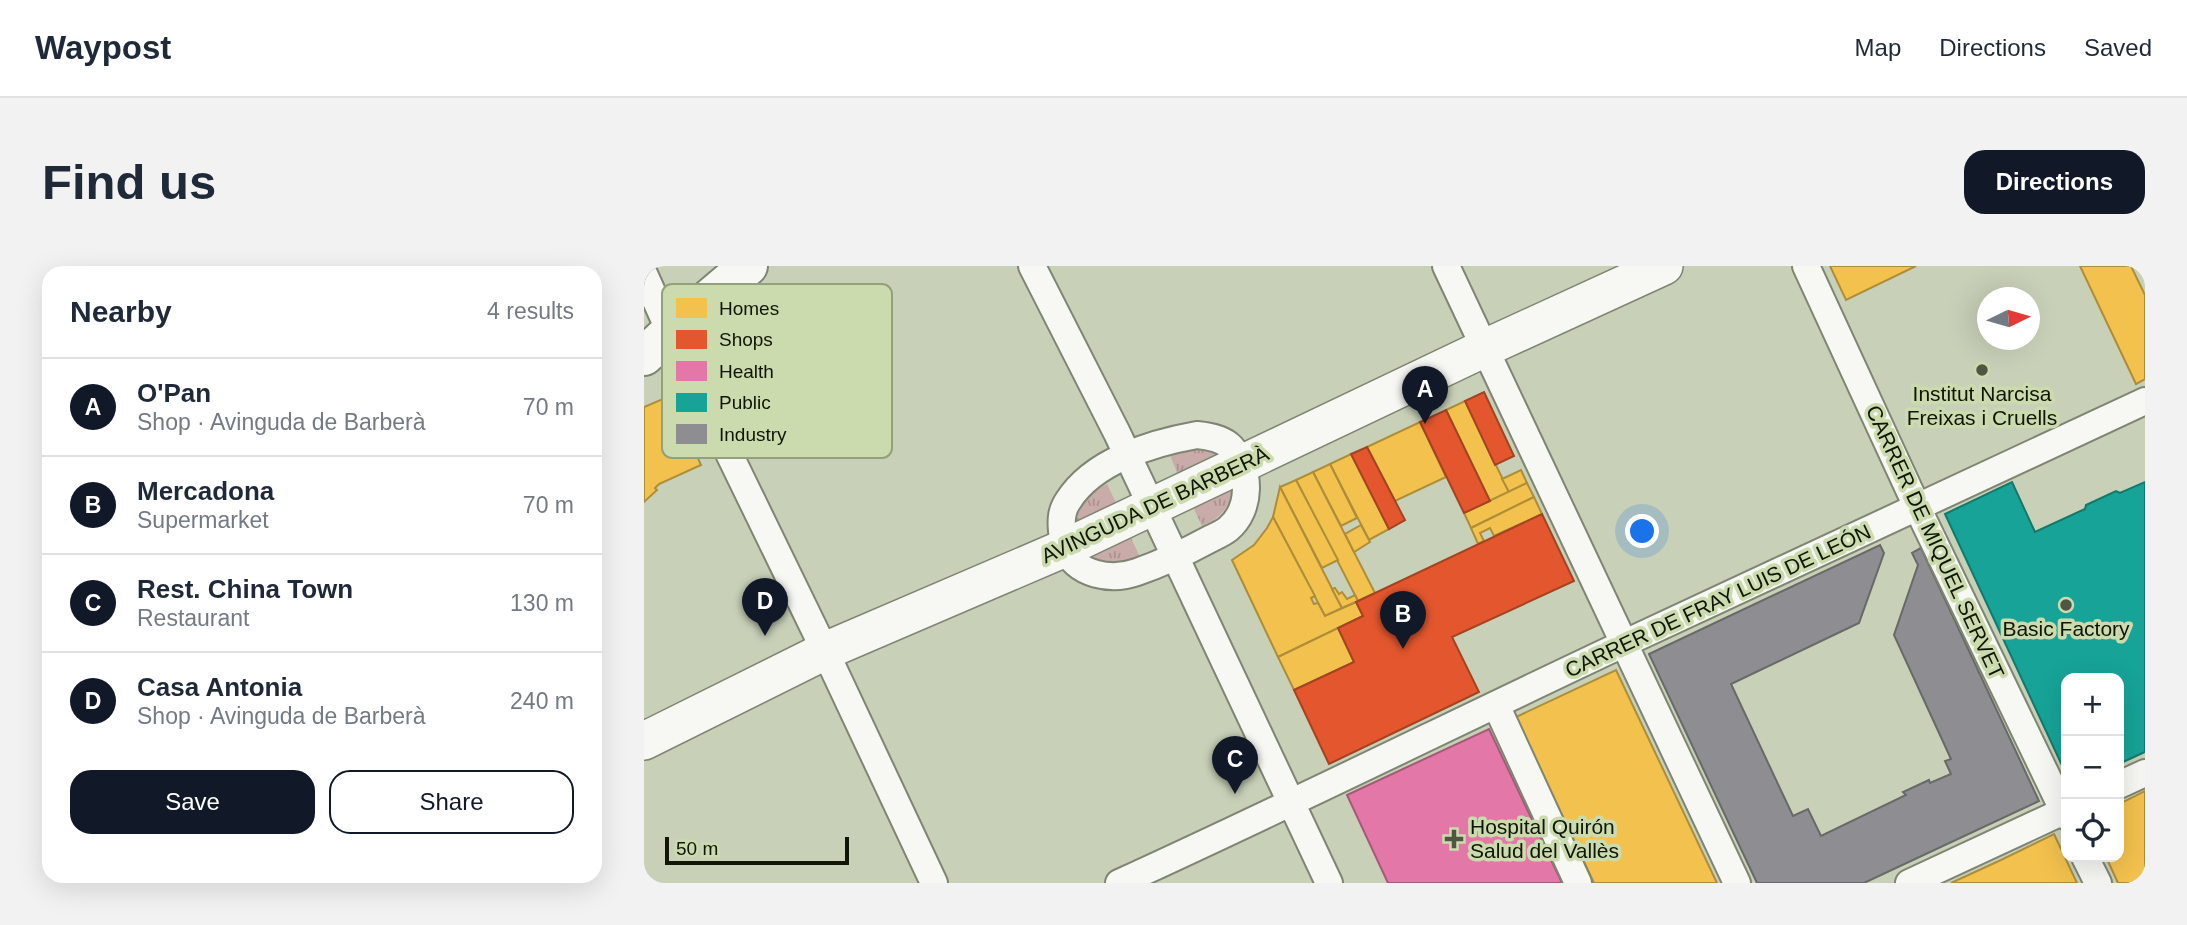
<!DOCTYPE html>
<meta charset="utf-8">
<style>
body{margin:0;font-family:Arial,sans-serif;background:#f2f2f3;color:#1f2937}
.controls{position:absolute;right:21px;bottom:21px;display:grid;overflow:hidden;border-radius:14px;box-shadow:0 7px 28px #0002}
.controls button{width:63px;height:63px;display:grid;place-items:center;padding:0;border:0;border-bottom:2px solid #e0e1e3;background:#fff;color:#1f2937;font:35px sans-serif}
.compass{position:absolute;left:1333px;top:21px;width:63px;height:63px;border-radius:50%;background:#fff;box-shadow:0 7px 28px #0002;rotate:85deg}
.scale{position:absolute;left:21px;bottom:18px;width:184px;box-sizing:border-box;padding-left:7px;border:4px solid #101505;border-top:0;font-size:19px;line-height:24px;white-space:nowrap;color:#101505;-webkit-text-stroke:5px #cbdbad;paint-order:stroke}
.you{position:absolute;left:999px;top:266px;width:24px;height:24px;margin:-18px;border:5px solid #fff;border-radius:50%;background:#1a73e8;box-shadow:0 0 0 10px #1a73e833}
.badge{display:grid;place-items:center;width:46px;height:46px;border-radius:50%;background:#111827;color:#fff;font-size:23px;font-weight:700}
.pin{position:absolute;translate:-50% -58px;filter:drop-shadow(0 2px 4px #0008)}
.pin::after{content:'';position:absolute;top:37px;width:24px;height:21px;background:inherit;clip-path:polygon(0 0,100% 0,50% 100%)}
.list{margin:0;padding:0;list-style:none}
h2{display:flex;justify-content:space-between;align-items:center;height:91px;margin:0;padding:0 28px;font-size:30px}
h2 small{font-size:23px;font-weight:400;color:#747a83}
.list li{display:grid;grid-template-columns:46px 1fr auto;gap:21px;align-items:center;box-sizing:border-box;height:98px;padding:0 28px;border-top:2px solid #e0e1e3}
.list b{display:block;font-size:26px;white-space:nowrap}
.list p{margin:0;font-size:23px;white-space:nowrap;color:#747a83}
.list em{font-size:23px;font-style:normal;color:#747a83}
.actions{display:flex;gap:14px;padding:21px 28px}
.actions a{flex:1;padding:16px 0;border:2px solid #111827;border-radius:21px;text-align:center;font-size:24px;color:#111827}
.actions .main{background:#111827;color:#fff}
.icon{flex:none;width:38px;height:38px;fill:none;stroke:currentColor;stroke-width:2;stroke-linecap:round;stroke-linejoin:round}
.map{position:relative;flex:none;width:1501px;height:617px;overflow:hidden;border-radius:21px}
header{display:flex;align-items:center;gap:42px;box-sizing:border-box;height:98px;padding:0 35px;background:#fff;border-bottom:2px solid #e0e1e3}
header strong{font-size:33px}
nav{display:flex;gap:38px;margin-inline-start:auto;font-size:24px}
.intro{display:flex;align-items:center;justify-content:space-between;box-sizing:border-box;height:168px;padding:0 42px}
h1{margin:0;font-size:49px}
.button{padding:18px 32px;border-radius:21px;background:#111827;color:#fff;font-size:24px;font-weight:700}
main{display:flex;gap:42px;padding:0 42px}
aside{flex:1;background:#fff;border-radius:21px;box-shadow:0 7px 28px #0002}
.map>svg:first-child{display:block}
.grass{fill:url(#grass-tufts)}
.homes{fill:#f2c14e;stroke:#ae8d38;stroke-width:2}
.shops{fill:#e4572e;stroke:#a44322;stroke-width:2}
.health{fill:#e377a8;stroke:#a45a77;stroke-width:2}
.public{fill:#17a398;stroke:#15786c;stroke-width:2}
.industry{fill:#8d8d92;stroke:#686968;stroke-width:2}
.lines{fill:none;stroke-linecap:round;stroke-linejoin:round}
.street-casing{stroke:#7f8573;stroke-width:30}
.secondary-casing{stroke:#7f8573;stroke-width:40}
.primary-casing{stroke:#7f8573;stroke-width:42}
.street{stroke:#f7f8f4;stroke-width:26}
.secondary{stroke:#f7f8f4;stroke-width:37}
.primary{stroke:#f7f8f4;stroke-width:38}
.poi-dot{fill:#505644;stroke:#cbdbad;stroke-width:2.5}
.labels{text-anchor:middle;stroke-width:7;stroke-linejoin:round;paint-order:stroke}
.poi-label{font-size:21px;fill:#101505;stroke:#cbdbad}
.street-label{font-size:21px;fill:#101505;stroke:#cbdbad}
.key{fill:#cbdbad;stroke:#93a07b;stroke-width:2}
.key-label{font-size:19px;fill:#101505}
</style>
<header>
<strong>Waypost</strong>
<nav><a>Map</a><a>Directions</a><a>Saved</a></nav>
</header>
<div class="intro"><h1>Find us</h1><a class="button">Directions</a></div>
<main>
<aside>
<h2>Nearby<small>4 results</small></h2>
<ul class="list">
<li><span class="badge">A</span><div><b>O'Pan</b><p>Shop · Avinguda de Barberà</p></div><em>70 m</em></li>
<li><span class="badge">B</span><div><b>Mercadona</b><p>Supermarket</p></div><em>70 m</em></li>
<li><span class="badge">C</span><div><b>Rest. China Town</b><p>Restaurant</p></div><em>130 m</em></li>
<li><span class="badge">D</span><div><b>Casa Antonia</b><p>Shop · Avinguda de Barberà</p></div><em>240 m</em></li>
</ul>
<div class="actions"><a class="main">Save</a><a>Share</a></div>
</aside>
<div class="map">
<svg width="1501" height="617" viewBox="0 0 1501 617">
<defs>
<pattern id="grass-tufts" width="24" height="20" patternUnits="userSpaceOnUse" patternTransform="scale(1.75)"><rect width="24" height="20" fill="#c9aba9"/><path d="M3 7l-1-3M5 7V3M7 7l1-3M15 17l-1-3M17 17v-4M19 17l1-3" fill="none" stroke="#ac9290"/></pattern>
</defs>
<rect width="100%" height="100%" fill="#c8d0b8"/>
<g class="grass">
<polygon points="553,182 565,184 576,190 534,209 526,189 539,183"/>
<path d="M463,218L472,237L430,256C434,238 446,226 463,218Z"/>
<path d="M590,222C586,241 576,252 558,260L549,241Z"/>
<path d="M487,272L496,291C478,299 463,300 445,291Z"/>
</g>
<g class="homes">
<polygon points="1186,0 1272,0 1202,34"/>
<polygon points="1436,0 1487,0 1501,29 1501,113 1492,118"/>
<polygon points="26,130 57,199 15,218 11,222 13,224 0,236 0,141"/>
<polygon points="821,135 865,226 846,235 802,144"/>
<polygon points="776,156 802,211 751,235 723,181"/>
<polygon points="707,188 745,263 725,274 686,198"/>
<polygon points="686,198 713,252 697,260 669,206"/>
<polygon points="877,204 883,217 865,226 858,213"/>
<polygon points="669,206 731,327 714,335 652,214"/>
<polygon points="652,214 694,294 678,302 636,221"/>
<polygon points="883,217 890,231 827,262 820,247"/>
<polygon points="636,221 698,342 681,350 629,251"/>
<polygon points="890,231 898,248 850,270 846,262 836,267 840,275 834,278 827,262"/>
<polygon points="629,251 671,330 667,332 670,338 674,337 681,350 712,336 719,350 634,391 588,294 610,279 623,262"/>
<polygon points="717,259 726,276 710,286 701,268"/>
<polygon points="691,322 695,328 698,326 703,333 711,329 714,335 698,342 688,323"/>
<polygon points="694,362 710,396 650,424 634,391"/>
<polygon points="972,404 1073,617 950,617 872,451"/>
<polygon points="1501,525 1501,617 1474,617 1462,591 1475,591 1475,538"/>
<polygon points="1410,568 1433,617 1307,617 1357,594"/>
</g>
<g class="shops">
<polygon points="840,126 870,190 851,199 821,135"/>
<polygon points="802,144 846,235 820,247 776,156"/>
<polygon points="723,181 761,254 745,263 707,188"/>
<polygon points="898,248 930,315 808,371 835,426 685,498 650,424 710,396 694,362 719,350 712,336"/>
</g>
<polygon class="health" points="845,463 918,617 744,617 703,529"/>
<polygon class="public" points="1368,216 1391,266 1441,243 1442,239 1472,225 1476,227 1501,216 1501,486 1475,498 1475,412 1422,412 1422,508 1301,248"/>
<polygon class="industry" points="1236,279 1240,287 1215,357 1087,418 1149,550 1164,543 1177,570 1262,529 1259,526 1285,514 1286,517 1307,508 1301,495 1307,493 1250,369 1274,299 1268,287 1277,282 1395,535 1220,617 1113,617 1005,388"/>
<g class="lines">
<g class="street-casing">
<g id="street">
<polyline points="388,0 473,167 685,617"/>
<polyline points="802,0 1093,617"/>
<polyline points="1162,0 1274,243 1422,550"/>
<polyline points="0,8 26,66 181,385 290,617"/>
<path d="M553,169C564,170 578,172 587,181C607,203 608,243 584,263C579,267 572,270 566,273C542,286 519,297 493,306C468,315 432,310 421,281C419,277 419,270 418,265C417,255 417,245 424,235C449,195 508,177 553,169Z"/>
<polyline points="852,439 934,617"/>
<polyline points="1475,519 1501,507"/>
<polyline points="1441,591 1454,617"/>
<path d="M475,617C644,540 811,457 979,378C1153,296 1328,217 1501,135"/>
<polyline points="1265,617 1422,544"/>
</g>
</g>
<g class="secondary-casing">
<polyline id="secondary" points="0,475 181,385 421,282 841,82 1020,0"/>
</g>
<g class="primary-casing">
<polyline id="primary" points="0,90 26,66 104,0"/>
</g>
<use href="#street" class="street"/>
<use href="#secondary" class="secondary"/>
<use href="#primary" class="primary"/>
</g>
<g class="poi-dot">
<circle cx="1338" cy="104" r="7"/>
<circle cx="1422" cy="339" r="7"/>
<path d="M806.5 562.5h7v7h7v7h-7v7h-7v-7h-7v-7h7z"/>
</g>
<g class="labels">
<g class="poi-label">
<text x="1338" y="135">Institut Narcisa<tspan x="1338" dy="24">Freixas i Cruells</tspan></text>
<text x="1422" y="370">Basic Factory</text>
<text x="826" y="568" text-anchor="start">Hospital Quirón<tspan x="826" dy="24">Salud del Vallès</tspan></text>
</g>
<g class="street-label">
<text transform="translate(511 239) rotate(-25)" y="7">AVINGUDA DE BARBERÀ</text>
<text transform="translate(1291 276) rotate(65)" y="7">CARRER DE MIQUEL SERVET</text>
<text transform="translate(1074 335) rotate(-25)" y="7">CARRER DE FRAY LUIS DE LEÓN</text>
</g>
</g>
<rect x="18" y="18" width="230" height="174" rx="10" class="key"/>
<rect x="32" y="32" width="31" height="20" fill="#f2c14e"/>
<rect x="32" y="64" width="31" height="19" fill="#e4572e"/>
<rect x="32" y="95" width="31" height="20" fill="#e377a8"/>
<rect x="32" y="127" width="31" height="19" fill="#17a398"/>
<rect x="32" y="158" width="31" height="20" fill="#8d8d92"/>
<g class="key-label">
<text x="75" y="49">Homes</text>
<text x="75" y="80">Shops</text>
<text x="75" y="112">Health</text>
<text x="75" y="143">Public</text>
<text x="75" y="175">Industry</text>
</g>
</svg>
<div class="controls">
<button>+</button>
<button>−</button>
<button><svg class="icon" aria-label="locate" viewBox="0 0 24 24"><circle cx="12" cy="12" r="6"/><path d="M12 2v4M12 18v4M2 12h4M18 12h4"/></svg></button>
</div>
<svg class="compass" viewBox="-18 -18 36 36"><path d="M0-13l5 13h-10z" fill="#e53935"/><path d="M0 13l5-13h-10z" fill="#747a83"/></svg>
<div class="scale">50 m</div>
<div class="you"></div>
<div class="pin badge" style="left:781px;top:158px">A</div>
<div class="pin badge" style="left:759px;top:383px">B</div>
<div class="pin badge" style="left:591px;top:528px">C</div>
<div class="pin badge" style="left:121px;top:370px">D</div>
</div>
</main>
